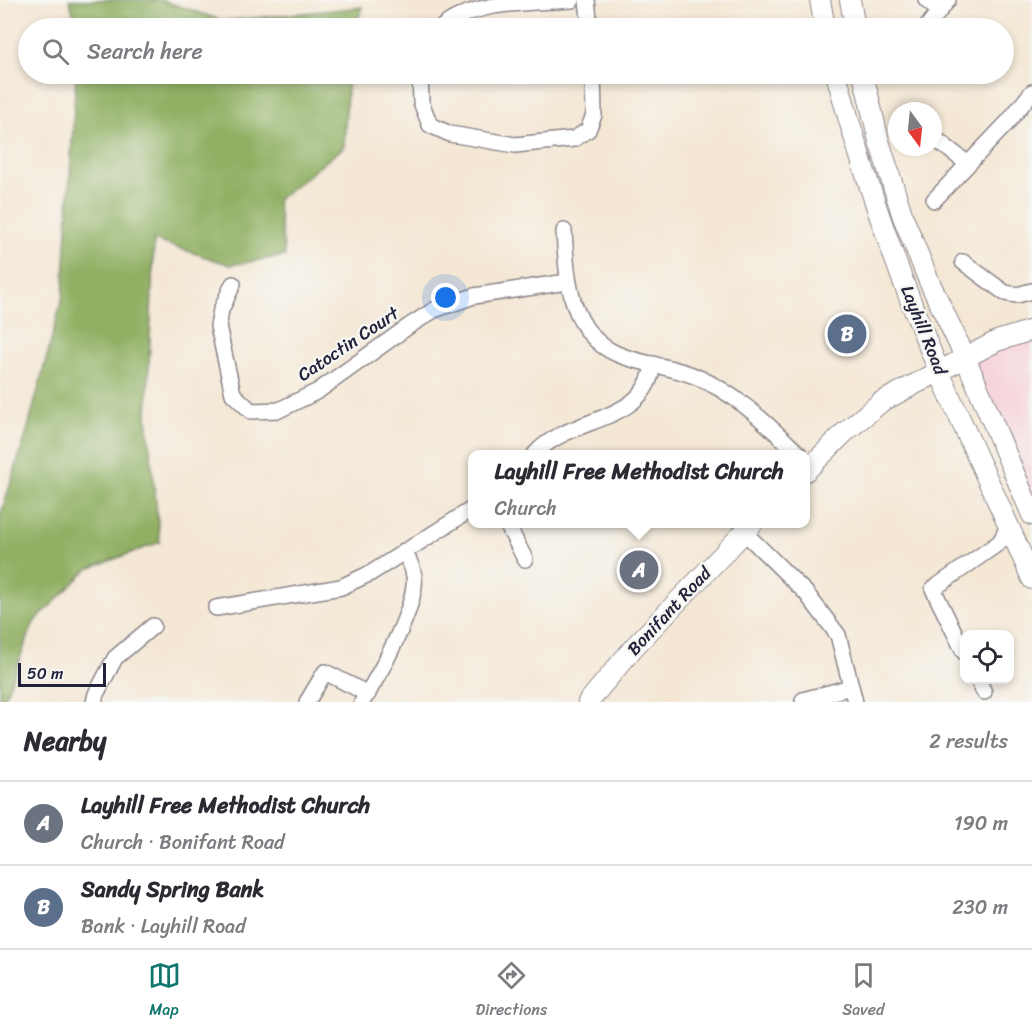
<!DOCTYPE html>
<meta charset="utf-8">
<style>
body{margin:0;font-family:Sriracha,sans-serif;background:#f2f2f3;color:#2b2b33}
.controls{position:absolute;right:18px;bottom:18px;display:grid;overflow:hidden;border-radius:12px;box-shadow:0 3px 9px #0003}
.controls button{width:54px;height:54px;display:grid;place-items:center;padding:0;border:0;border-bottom:2px solid #e1e1e2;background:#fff;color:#2b2b33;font:30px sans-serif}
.compass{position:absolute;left:888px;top:102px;width:54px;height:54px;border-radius:50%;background:#fff;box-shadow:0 3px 9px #0003;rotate:165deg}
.scale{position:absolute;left:18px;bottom:15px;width:88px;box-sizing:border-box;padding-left:6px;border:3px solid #22223b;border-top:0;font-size:16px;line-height:21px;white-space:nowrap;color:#22223b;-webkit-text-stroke:4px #f6f6f2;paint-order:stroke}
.you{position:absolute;left:446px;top:298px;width:21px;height:21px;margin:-15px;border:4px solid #fff;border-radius:50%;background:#1a73e8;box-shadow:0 0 0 9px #1a73e833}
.badge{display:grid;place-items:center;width:39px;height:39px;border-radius:50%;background:#0f766e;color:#fff;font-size:20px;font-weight:700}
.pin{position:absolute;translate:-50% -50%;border:3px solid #fff;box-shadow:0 2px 6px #0006}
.popup{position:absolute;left:468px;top:450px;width:342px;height:78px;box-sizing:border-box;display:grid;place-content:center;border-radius:12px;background:#fff;filter:drop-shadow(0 2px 4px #0005);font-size:20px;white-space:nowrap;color:#7c7c81}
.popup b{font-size:22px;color:#2b2b33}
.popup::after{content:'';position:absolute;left:50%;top:100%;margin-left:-12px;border:12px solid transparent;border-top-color:#fff}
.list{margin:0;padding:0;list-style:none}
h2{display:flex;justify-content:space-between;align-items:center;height:78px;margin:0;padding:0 24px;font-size:26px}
h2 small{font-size:20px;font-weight:400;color:#7c7c81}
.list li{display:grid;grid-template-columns:39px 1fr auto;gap:18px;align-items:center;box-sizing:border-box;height:84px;padding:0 24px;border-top:2px solid #e1e1e2}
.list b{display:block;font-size:22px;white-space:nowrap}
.list p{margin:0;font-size:20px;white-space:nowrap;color:#7c7c81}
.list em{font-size:20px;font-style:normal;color:#7c7c81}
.icon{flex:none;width:33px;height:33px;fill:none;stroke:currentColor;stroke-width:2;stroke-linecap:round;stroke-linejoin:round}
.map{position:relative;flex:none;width:1032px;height:702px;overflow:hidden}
.search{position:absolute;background:#fff;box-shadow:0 3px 9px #0003;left:18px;right:18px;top:18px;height:66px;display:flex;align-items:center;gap:15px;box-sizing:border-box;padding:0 21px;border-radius:33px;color:#7c7c81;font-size:22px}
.sheet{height:246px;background:#fff}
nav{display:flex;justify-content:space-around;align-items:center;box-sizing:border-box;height:84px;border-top:2px solid #e1e1e2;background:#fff;font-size:16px;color:#7c7c81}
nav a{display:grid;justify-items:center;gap:3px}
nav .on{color:#0f766e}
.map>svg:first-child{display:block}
.built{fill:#f6cfd8}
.forest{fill:#91b064;stroke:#5a6950;stroke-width:1.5}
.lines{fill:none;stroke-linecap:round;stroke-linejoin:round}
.minor-casing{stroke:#8b8488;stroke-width:18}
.major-casing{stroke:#8b8488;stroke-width:22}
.minor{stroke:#fff;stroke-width:15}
.major{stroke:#fff;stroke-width:20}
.labels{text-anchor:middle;stroke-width:5;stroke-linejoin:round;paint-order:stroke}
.street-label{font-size:18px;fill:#22223b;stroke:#f6f6f2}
</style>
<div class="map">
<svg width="1032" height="702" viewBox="0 0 1032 702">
<rect width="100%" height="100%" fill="#f6f6f2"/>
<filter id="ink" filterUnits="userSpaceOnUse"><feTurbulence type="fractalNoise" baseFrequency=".0167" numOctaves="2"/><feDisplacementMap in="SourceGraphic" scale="12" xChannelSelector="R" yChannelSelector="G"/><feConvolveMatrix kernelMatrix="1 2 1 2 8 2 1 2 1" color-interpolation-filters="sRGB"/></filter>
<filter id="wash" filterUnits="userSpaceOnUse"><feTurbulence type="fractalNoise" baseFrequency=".008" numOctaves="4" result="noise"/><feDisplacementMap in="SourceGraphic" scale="24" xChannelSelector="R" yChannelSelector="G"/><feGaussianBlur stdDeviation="1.35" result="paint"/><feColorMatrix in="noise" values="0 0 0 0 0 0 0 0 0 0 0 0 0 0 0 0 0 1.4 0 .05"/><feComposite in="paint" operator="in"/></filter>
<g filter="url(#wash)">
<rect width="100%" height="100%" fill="#f4e7d4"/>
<polygon class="built" points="1032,330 1032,515 965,357"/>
<g class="forest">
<polygon points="69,0 161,0 224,21 362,7 356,28 78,28"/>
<polygon points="76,74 348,74 344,147 277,200 285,256 230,265 154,240 147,417 160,542 88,569 34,622 3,702 0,702 0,517 26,435 63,296"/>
</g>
</g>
<g filter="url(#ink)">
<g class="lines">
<g class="minor-casing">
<g id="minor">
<polyline points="587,0 590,28"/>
<polyline points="926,0 939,11"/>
<path d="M441,28C474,0 530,3 572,0"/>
<polyline points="926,28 948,0"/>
<polyline points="420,74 421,102 430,125 450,134 515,145 574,139 588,130 594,115 593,74"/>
<polyline points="933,137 968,164"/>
<polyline points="934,200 1008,122 1032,92"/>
<path d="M564,231C567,276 568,332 617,354C643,365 672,366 697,377C737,394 768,425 799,454"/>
<polyline points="963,262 1005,293 1017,295 1032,291"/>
<polyline points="233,284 221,310 218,326 233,394 251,411 279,410 318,391 409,326 434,310 474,296 567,282"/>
<path d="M535,454C569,415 646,425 653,364"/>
<polyline points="507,524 525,559"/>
<polyline points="744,532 806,593 838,635 855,702"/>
<polyline points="216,608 341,587 371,573 472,509"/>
<polyline points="964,652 933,589 1000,542 1009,525"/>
<polyline points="978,680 984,692"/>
<polyline points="94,702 96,694 115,658 153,626"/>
<polyline points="307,702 325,672 368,694"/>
<path d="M362,702C379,676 411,616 414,586C416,573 410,562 404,551"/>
<polyline points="804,702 803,700 851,687"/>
</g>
</g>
<g class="major-casing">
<g id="major">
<polyline points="820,0 825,28"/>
<polyline points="850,0 855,28"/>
<path d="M836,74C863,175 898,274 939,371C969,441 1002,509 1032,579"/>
<polyline points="863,74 879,141 903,217 929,281 965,357 1032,515"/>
<polyline points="806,471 844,433 881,402 997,341 1032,330"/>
<polyline points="588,702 635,646 752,524"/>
</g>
</g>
<use href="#minor" class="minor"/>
<use href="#major" class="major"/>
</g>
</g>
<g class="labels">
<g class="street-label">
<text transform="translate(924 330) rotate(68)" y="6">Layhill Road</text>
<text transform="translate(348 344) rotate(-34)" y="6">Catoctin Court</text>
<text transform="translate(669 611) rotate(-47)" y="6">Bonifant Road</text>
</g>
</g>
</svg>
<div class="controls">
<button><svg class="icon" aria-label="locate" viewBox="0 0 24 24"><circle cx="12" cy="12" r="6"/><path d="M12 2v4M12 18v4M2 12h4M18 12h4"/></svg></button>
</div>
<svg class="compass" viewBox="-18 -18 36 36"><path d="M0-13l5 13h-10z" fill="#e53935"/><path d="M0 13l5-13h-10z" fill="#7c7c81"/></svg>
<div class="scale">50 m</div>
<div class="you"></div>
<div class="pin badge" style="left:639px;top:570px;background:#6b7280">A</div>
<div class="popup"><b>Layhill Free Methodist Church</b>Church</div>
<div class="pin badge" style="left:847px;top:334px;background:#5c6f8a">B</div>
<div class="search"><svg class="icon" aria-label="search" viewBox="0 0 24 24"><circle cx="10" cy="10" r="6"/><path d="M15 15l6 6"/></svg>Search here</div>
</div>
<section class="sheet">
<h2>Nearby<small>2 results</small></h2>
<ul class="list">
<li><span class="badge" style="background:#6b7280">A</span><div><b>Layhill Free Methodist Church</b><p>Church · Bonifant Road</p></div><em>190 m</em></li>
<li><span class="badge" style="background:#5c6f8a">B</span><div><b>Sandy Spring Bank</b><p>Bank · Layhill Road</p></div><em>230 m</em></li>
</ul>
</section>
<nav>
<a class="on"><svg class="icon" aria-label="map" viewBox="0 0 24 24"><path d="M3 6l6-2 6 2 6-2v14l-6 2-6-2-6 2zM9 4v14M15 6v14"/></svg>Map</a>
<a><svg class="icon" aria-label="directions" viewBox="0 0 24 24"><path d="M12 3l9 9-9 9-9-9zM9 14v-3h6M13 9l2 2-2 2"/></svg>Directions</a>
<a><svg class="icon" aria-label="saved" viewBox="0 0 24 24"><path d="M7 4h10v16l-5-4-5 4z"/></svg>Saved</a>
</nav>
